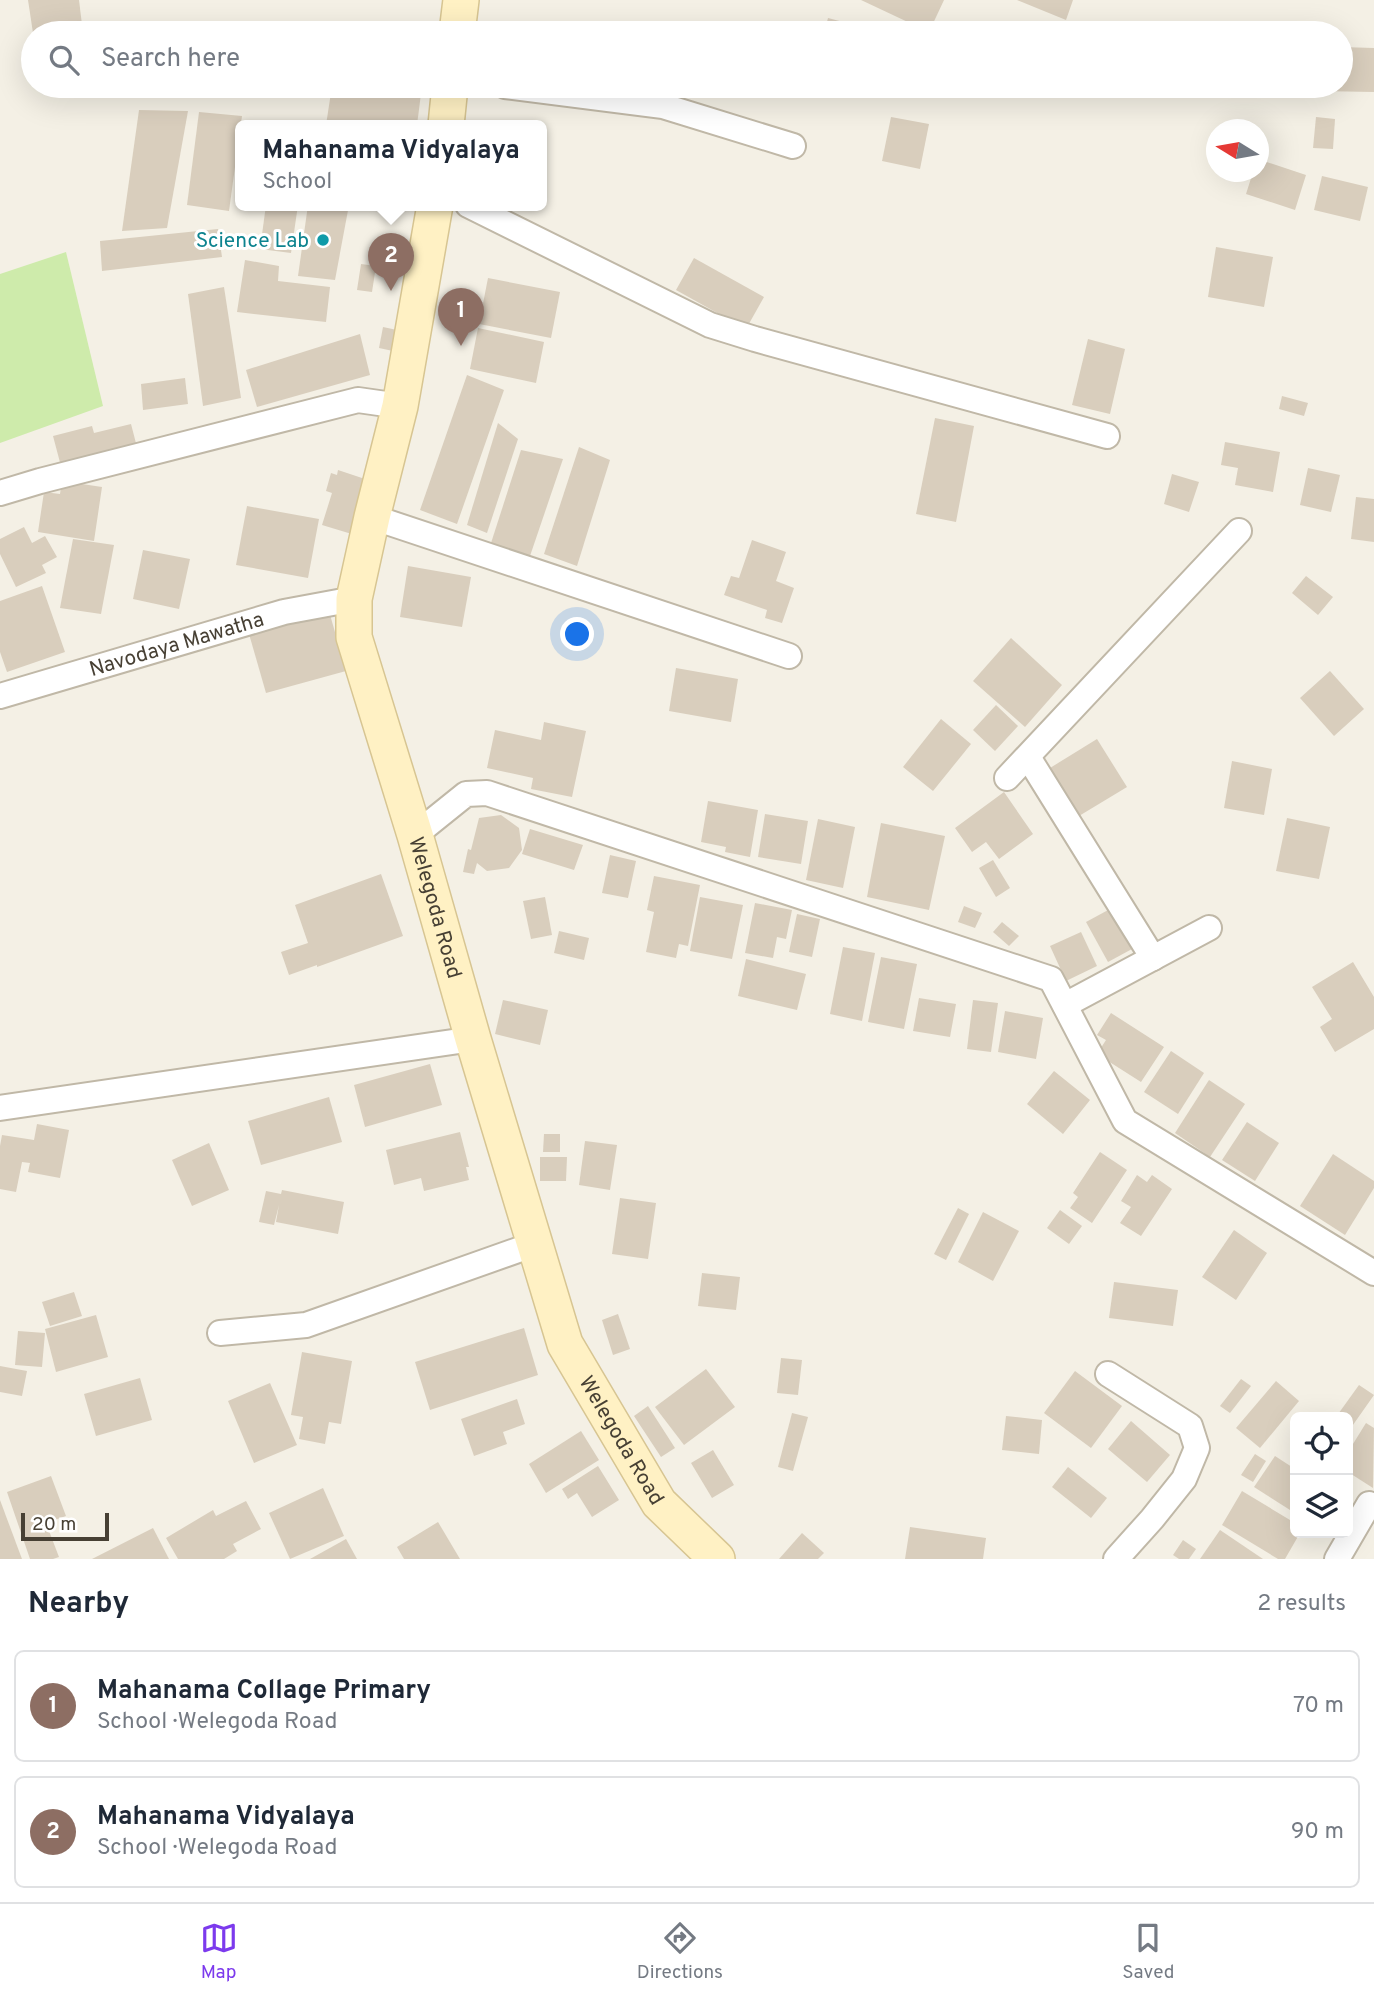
<!DOCTYPE html>
<meta charset="utf-8">
<style>
body{margin:0;font-family:Overpass,sans-serif;background:#f6f6f7;color:#1f2937}
.controls{position:absolute;right:21px;bottom:21px;display:grid;overflow:hidden;border-radius:10px;box-shadow:0 7px 28px #0002}
.controls button{width:63px;height:63px;display:grid;place-items:center;padding:0;border:0;border-bottom:2px solid #e0e1e3;background:#fff;color:#1f2937;font:35px sans-serif}
.compass{position:absolute;left:1206px;top:119px;width:63px;height:63px;border-radius:50%;background:#fff;box-shadow:0 7px 28px #0002;rotate:281deg}
.scale{position:absolute;left:21px;bottom:18px;width:88px;box-sizing:border-box;padding-left:7px;border:4px solid #474034;border-top:0;font-size:19px;line-height:24px;white-space:nowrap;color:#474034;-webkit-text-stroke:5px #fff;paint-order:stroke}
.you{position:absolute;left:578px;top:635px;width:24px;height:24px;margin:-18px;border:5px solid #fff;border-radius:50%;background:#1a73e8;box-shadow:0 0 0 10px #1a73e833}
.badge{display:grid;place-items:center;width:46px;height:46px;border-radius:50%;background:#7c3aed;color:#fff;font-size:23px;font-weight:700}
.pin{position:absolute;translate:-50% -58px;filter:drop-shadow(0 2px 4px #0008)}
.pin::after{content:'';position:absolute;top:37px;width:24px;height:21px;background:inherit;clip-path:polygon(0 0,100% 0,50% 100%)}
.popup{position:absolute;left:235px;top:120px;width:312px;height:91px;box-sizing:border-box;display:grid;place-content:center;border-radius:10px;background:#fff;filter:drop-shadow(0 2px 5px #0005);font-size:23px;white-space:nowrap;color:#747a83}
.popup b{font-size:26px;color:#1f2937}
.popup::after{content:'';position:absolute;left:50%;top:100%;margin-left:-14px;border:14px solid transparent;border-top-color:#fff}
.list{margin:0;padding:0;list-style:none}
h2{display:flex;justify-content:space-between;align-items:center;height:91px;margin:0;padding:0 28px;font-size:30px}
h2 small{font-size:23px;font-weight:400;color:#747a83}
.list li{display:grid;grid-template-columns:46px 1fr auto;gap:21px;align-items:center;box-sizing:border-box;height:112px;margin:0 14px 14px;padding:0 14px;border:2px solid #e0e1e3;border-radius:10px}
.list b{display:block;font-size:26px;white-space:nowrap}
.list p{margin:0;font-size:23px;white-space:nowrap;color:#747a83}
.list em{font-size:23px;font-style:normal;color:#747a83}
.icon{flex:none;width:38px;height:38px;fill:none;stroke:currentColor;stroke-width:2;stroke-linecap:round;stroke-linejoin:round}
.map{position:relative;flex:none;width:1374px;height:1559px;overflow:hidden}
.search{position:absolute;background:#fff;box-shadow:0 7px 28px #0002;left:21px;right:21px;top:21px;height:77px;display:flex;align-items:center;gap:18px;box-sizing:border-box;padding:0 24px;border-radius:38px;color:#747a83;font-size:26px}
.sheet{height:343px;background:#fff}
nav{display:flex;justify-content:space-around;align-items:center;box-sizing:border-box;height:98px;border-top:2px solid #e0e1e3;background:#fff;font-size:19px;color:#747a83}
nav a{display:grid;justify-items:center;gap:4px}
nav .on{color:#7c3aed}
.map>svg:first-child{display:block}
.green{fill:#ceebab}
.building{fill:#d9cebd}
.lines{fill:none;stroke-linecap:round;stroke-linejoin:round}
.street-casing{stroke:#c0b8a7;stroke-width:28}
.secondary-casing{stroke:#d7c592;stroke-width:38}
.street{stroke:#fff;stroke-width:24}
.secondary{stroke:#fff1c4;stroke-width:35}
.culture-dot{fill:#0f9aa8;stroke:#fff;stroke-width:2.5}
.labels{text-anchor:middle;stroke-width:6;stroke-linejoin:round;paint-order:stroke}
.culture-label{font-size:21px;fill:#0d838f;stroke:#fff;text-anchor:end}
.street-label{font-size:21px;fill:#474034;stroke:#fff}
</style>
<div class="map">
<svg width="1374" height="1559" viewBox="0 0 1374 1559">
<rect width="100%" height="100%" fill="#f4f0e5"/>
<polygon class="green" points="66,252 103,406 0,443 0,274"/>
<g class="building">
<polygon points="28,0 79,0 83,33 33,33"/>
<polygon points="861,0 944,0 929,32"/>
<polygon points="1017,0 1073,0 1066,20"/>
<polygon points="828,18 870,29 869,33 824,33"/>
<polygon points="1168,21 1202,26 1201,33 1166,33"/>
<polygon points="1341,47 1374,48 1374,92 1319,91 1319,86 1341,86"/>
<polygon points="332,86 422,86 417,125 326,125"/>
<polygon points="1238,86 1267,86 1265,94"/>
<polygon points="139,110 188,111 167,228 122,231"/>
<polygon points="199,112 242,116 229,211 187,205"/>
<polygon points="891,117 929,124 920,169 882,161"/>
<polygon points="1316,117 1335,119 1333,149 1313,148"/>
<polygon points="1258,159 1306,175 1295,210 1246,194 1253,172 1258,172"/>
<polygon points="1322,176 1368,187 1360,221 1314,210"/>
<polygon points="266,205 298,205 291,253 260,249"/>
<polygon points="308,205 349,205 335,280 298,276"/>
<polygon points="218,229 222,257 102,271 100,241"/>
<polygon points="1216,247 1273,257 1264,307 1208,297"/>
<polygon points="694,258 764,297 746,329 676,290"/>
<polygon points="245,260 279,266 278,281 330,287 326,322 237,312"/>
<polygon points="361,264 376,266 372,292 357,290"/>
<polygon points="488,278 560,292 551,338 479,324"/>
<polygon points="224,287 241,398 203,406 188,294"/>
<polygon points="383,327 397,330 393,351 379,348"/>
<polygon points="478,328 544,342 536,383 470,369"/>
<polygon points="360,334 370,375 257,407 246,370"/>
<polygon points="1088,339 1125,349 1110,414 1072,405"/>
<polygon points="467,375 504,390 457,524 420,510"/>
<polygon points="185,378 188,404 143,410 141,384"/>
<polygon points="1282,396 1308,403 1304,416 1279,409"/>
<polygon points="935,418 974,426 956,522 916,514"/>
<polygon points="498,423 518,439 487,533 467,525"/>
<polygon points="131,424 138,451 62,470 53,436 92,426 94,433"/>
<polygon points="1225,442 1280,452 1273,492 1235,485 1238,468 1221,465"/>
<polygon points="579,447 610,460 577,566 544,554"/>
<polygon points="521,450 563,459 530,556 491,543"/>
<polygon points="1308,468 1340,475 1331,512 1300,505"/>
<polygon points="338,470 371,481 355,535 322,525 332,493 326,491 331,473 337,475"/>
<polygon points="1172,474 1199,482 1189,512 1164,504"/>
<polygon points="62,481 102,487 94,541 38,532 44,492 60,494"/>
<polygon points="1356,497 1374,499 1374,542 1351,539"/>
<polygon points="247,506 319,519 308,578 236,565"/>
<polygon points="24,527 32,543 45,536 57,557 42,565 46,573 16,587 0,554 0,539"/>
<polygon points="73,539 114,545 101,614 60,608"/>
<polygon points="752,540 786,552 776,581 794,588 782,623 765,618 767,610 724,595 731,576 739,578"/>
<polygon points="143,550 190,559 179,609 133,599"/>
<polygon points="408,566 471,577 462,627 400,617"/>
<polygon points="1306,576 1333,597 1318,615 1292,593"/>
<polygon points="42,586 65,652 7,672 0,652 0,601"/>
<polygon points="329,611 346,671 266,693 249,634"/>
<polygon points="1011,638 1062,685 1025,727 973,681"/>
<polygon points="676,668 738,679 731,722 669,711"/>
<polygon points="1330,671 1364,709 1334,736 1300,698"/>
<polygon points="996,705 1018,726 995,751 973,730"/>
<polygon points="941,719 971,744 933,791 903,767"/>
<polygon points="544,722 586,731 572,797 531,789 533,778 487,768 495,730 541,740"/>
<polygon points="1097,739 1127,787 1079,816 1050,768"/>
<polygon points="1232,761 1272,769 1264,815 1224,808"/>
<polygon points="1004,792 1033,834 999,859 986,842 972,852 955,828"/>
<polygon points="708,801 758,810 750,857 725,852 726,847 701,842"/>
<polygon points="765,814 808,821 801,864 758,857"/>
<polygon points="501,815 519,828 522,850 509,868 487,871 477,863 474,874 463,872 468,849 471,850 479,818"/>
<polygon points="1287,818 1330,827 1319,879 1276,871"/>
<polygon points="818,819 855,827 843,888 806,880"/>
<polygon points="881,823 945,836 929,910 867,897"/>
<polygon points="530,829 583,845 574,870 522,854"/>
<polygon points="610,855 636,861 628,898 602,893"/>
<polygon points="993,860 1010,888 996,897 979,868"/>
<polygon points="381,874 403,936 317,967 317,965 289,975 281,952 308,943 295,905"/>
<polygon points="654,876 700,885 688,946 679,944 676,958 646,952 654,912 647,910"/>
<polygon points="545,897 552,935 531,939 523,901"/>
<polygon points="700,897 743,905 732,959 690,951"/>
<polygon points="755,903 792,910 786,939 777,937 773,958 745,953"/>
<polygon points="964,906 982,913 975,928 958,922"/>
<polygon points="1110,909 1132,949 1108,962 1086,922"/>
<polygon points="797,914 820,919 812,957 789,952"/>
<polygon points="1002,922 1019,936 1009,946 993,932"/>
<polygon points="559,931 589,938 584,960 554,953"/>
<polygon points="1081,932 1097,966 1066,981 1050,946"/>
<polygon points="843,947 875,953 862,1021 830,1014"/>
<polygon points="881,957 917,964 904,1029 868,1022"/>
<polygon points="746,959 806,974 797,1010 738,996"/>
<polygon points="1353,962 1374,997 1374,1029 1335,1052 1320,1027 1332,1019 1312,987"/>
<polygon points="919,998 956,1004 950,1037 913,1031"/>
<polygon points="503,1000 548,1010 540,1045 495,1034"/>
<polygon points="973,1000 998,1003 991,1052 967,1049"/>
<polygon points="1005,1011 1043,1018 1036,1059 998,1052"/>
<polygon points="1111,1013 1164,1047 1141,1082 1097,1054 1106,1040 1097,1035"/>
<polygon points="1171,1051 1204,1073 1178,1114 1144,1092"/>
<polygon points="430,1064 442,1105 365,1127 354,1085"/>
<polygon points="1054,1071 1090,1100 1063,1134 1027,1104"/>
<polygon points="1209,1080 1245,1104 1210,1157 1175,1133"/>
<polygon points="329,1097 342,1142 261,1165 248,1121"/>
<polygon points="1247,1122 1279,1143 1255,1181 1222,1160"/>
<polygon points="37,1124 69,1130 60,1178 28,1172 30,1163 22,1162 16,1192 0,1189 0,1146 2,1135 34,1140"/>
<polygon points="460,1132 469,1167 466,1167 469,1180 424,1191 421,1178 394,1185 386,1150"/>
<polygon points="544,1134 560,1134 560,1152 543,1152"/>
<polygon points="585,1141 617,1145 610,1190 579,1185"/>
<polygon points="209,1143 229,1190 192,1206 172,1160"/>
<polygon points="1100,1152 1127,1170 1092,1223 1070,1208 1078,1197 1073,1193"/>
<polygon points="1333,1154 1374,1181 1374,1188 1345,1235 1300,1206"/>
<polygon points="540,1157 567,1157 566,1181 540,1181"/>
<polygon points="1137,1175 1147,1182 1152,1175 1172,1189 1141,1236 1120,1223 1131,1207 1121,1201"/>
<polygon points="282,1190 344,1202 338,1234 276,1222 279,1205 274,1225 259,1222 266,1191 281,1194"/>
<polygon points="620,1198 656,1203 648,1259 612,1254"/>
<polygon points="958,1208 969,1214 946,1260 934,1254"/>
<polygon points="1060,1210 1082,1226 1069,1244 1047,1228"/>
<polygon points="983,1212 1019,1231 993,1281 958,1262"/>
<polygon points="1234,1230 1267,1253 1236,1300 1202,1277"/>
<polygon points="702,1273 740,1277 736,1310 698,1306"/>
<polygon points="1114,1282 1178,1290 1173,1326 1109,1318"/>
<polygon points="74,1292 82,1316 50,1326 42,1302"/>
<polygon points="618,1314 630,1349 613,1355 602,1320"/>
<polygon points="96,1315 108,1357 56,1372 45,1329"/>
<polygon points="524,1328 538,1375 430,1410 415,1362"/>
<polygon points="18,1331 45,1333 42,1367 15,1365"/>
<polygon points="302,1352 352,1361 341,1424 329,1422 325,1444 299,1439 303,1417 291,1415"/>
<polygon points="781,1358 802,1360 798,1395 777,1393"/>
<polygon points="0,1366 27,1371 22,1396 0,1392"/>
<polygon points="706,1369 735,1407 684,1445 655,1407"/>
<polygon points="1075,1371 1122,1406 1091,1448 1044,1413"/>
<polygon points="140,1378 152,1420 96,1436 84,1394"/>
<polygon points="1241,1379 1251,1386 1230,1413 1220,1406"/>
<polygon points="1276,1381 1299,1401 1260,1448 1236,1428"/>
<polygon points="270,1383 297,1445 254,1463 228,1401"/>
<polygon points="1359,1385 1374,1395 1348,1432 1348,1417 1336,1417"/>
<polygon points="517,1399 525,1424 503,1432 507,1444 474,1456 461,1419"/>
<polygon points="648,1406 675,1448 661,1457 634,1416"/>
<polygon points="792,1413 808,1417 793,1471 778,1467"/>
<polygon points="1006,1416 1042,1420 1039,1454 1002,1450"/>
<polygon points="1131,1421 1170,1455 1147,1482 1108,1449"/>
<polygon points="1366,1423 1374,1428 1373,1488 1348,1472 1348,1452"/>
<polygon points="581,1431 599,1460 546,1493 529,1464"/>
<polygon points="713,1450 734,1485 712,1498 691,1463"/>
<polygon points="1255,1454 1266,1461 1253,1482 1241,1475"/>
<polygon points="1275,1456 1295,1469 1295,1502 1290,1510 1254,1487"/>
<polygon points="598,1466 619,1500 592,1517 577,1493 568,1499 562,1489"/>
<polygon points="1068,1467 1107,1498 1091,1518 1052,1487"/>
<polygon points="51,1476 66,1516 46,1523 59,1557 53,1559 30,1559 7,1492"/>
<polygon points="323,1488 344,1536 290,1559 269,1513"/>
<polygon points="1242,1491 1295,1523 1295,1533 1300,1533 1285,1559 1278,1559 1222,1525"/>
<polygon points="0,1500 22,1559 0,1559"/>
<polygon points="246,1501 261,1529 233,1544 237,1551 224,1559 178,1559 166,1538 213,1510 216,1516"/>
<polygon points="438,1522 460,1559 404,1559 397,1547"/>
<polygon points="910,1527 986,1538 983,1559 905,1559"/>
<polygon points="153,1528 169,1559 92,1559"/>
<polygon points="1220,1530 1263,1559 1200,1559"/>
<polygon points="802,1533 824,1553 818,1559 779,1559"/>
<polygon points="346,1539 357,1559 310,1559"/>
<polygon points="1183,1540 1196,1549 1189,1559 1179,1559 1173,1555"/>
</g>
<g class="lines">
<g class="street-casing">
<g id="street">
<polyline points="505,86 663,106 793,146"/>
<polyline points="468,205 710,325 755,339 1107,436"/>
<polyline points="0,493 40,481 358,400 400,406"/>
<polyline points="372,517 789,656"/>
<path id="s1" d="M0,696L284,612L354,599"/>
<polyline points="1028,757 1153,958"/>
<polyline points="1007,778 1239,531"/>
<polyline points="415,835 466,794 487,793 1051,979 1125,1121 1374,1273"/>
<polyline points="1065,1005 1209,928"/>
<polyline points="0,1108 473,1039"/>
<polyline points="220,1333 306,1325 535,1244"/>
<polyline points="1108,1374 1190,1426 1197,1448 1184,1479 1152,1519 1116,1559"/>
<polyline points="1337,1559 1369,1504 1374,1507"/>
</g>
</g>
<g class="secondary-casing">
<g id="secondary">
<polyline points="457,33 461,0"/>
<polyline points="446,125 450,86"/>
<path id="s2" d="M435,205L400,406L372,517L354,599V637L415,835L473,1039L565,1344L659,1503L717,1559"/>
</g>
</g>
<use href="#street" class="street"/>
<use href="#secondary" class="secondary"/>
</g>
<circle class="culture-dot" cx="323" cy="240" r="7"/>
<g class="labels">
<g class="culture-label">
<text x="309" y="247">Science Lab</text>
</g>
<g class="street-label">
<text dy="7" stroke="none"><textPath href="#s1" startOffset="184">Navodaya Mawatha</textPath></text>
<text dy="7" stroke="none"><textPath href="#s2" startOffset="723">Welegoda Road</textPath></text>
<text dy="7" stroke="none"><textPath href="#s2" startOffset="1290">Welegoda Road</textPath></text>
</g>
</g>
</svg>
<div class="controls">
<button><svg class="icon" aria-label="locate" viewBox="0 0 24 24"><circle cx="12" cy="12" r="6"/><path d="M12 2v4M12 18v4M2 12h4M18 12h4"/></svg></button>
<button><svg class="icon" aria-label="layers" viewBox="0 0 24 24"><path d="M12 4l9 5-9 5-9-5zM3 14l9 5 9-5"/></svg></button>
</div>
<svg class="compass" viewBox="-18 -18 36 36"><path d="M0-13l5 13h-10z" fill="#e53935"/><path d="M0 13l5-13h-10z" fill="#747a83"/></svg>
<div class="scale">20 m</div>
<div class="you"></div>
<div class="pin badge" style="left:461px;top:346px;background:#8d6e63">1</div>
<div class="pin badge" style="left:391px;top:291px;background:#8d6e63">2</div>
<div class="popup"><b>Mahanama Vidyalaya</b>School</div>
<div class="search"><svg class="icon" aria-label="search" viewBox="0 0 24 24"><circle cx="10" cy="10" r="6"/><path d="M15 15l6 6"/></svg>Search here</div>
</div>
<section class="sheet">
<h2>Nearby<small>2 results</small></h2>
<ul class="list">
<li><span class="badge" style="background:#8d6e63">1</span><div><b>Mahanama Collage Primary</b><p>School · Welegoda Road</p></div><em>70 m</em></li>
<li><span class="badge" style="background:#8d6e63">2</span><div><b>Mahanama Vidyalaya</b><p>School · Welegoda Road</p></div><em>90 m</em></li>
</ul>
</section>
<nav>
<a class="on"><svg class="icon" aria-label="map" viewBox="0 0 24 24"><path d="M3 6l6-2 6 2 6-2v14l-6 2-6-2-6 2zM9 4v14M15 6v14"/></svg>Map</a>
<a><svg class="icon" aria-label="directions" viewBox="0 0 24 24"><path d="M12 3l9 9-9 9-9-9zM9 14v-3h6M13 9l2 2-2 2"/></svg>Directions</a>
<a><svg class="icon" aria-label="saved" viewBox="0 0 24 24"><path d="M7 4h10v16l-5-4-5 4z"/></svg>Saved</a>
</nav>
